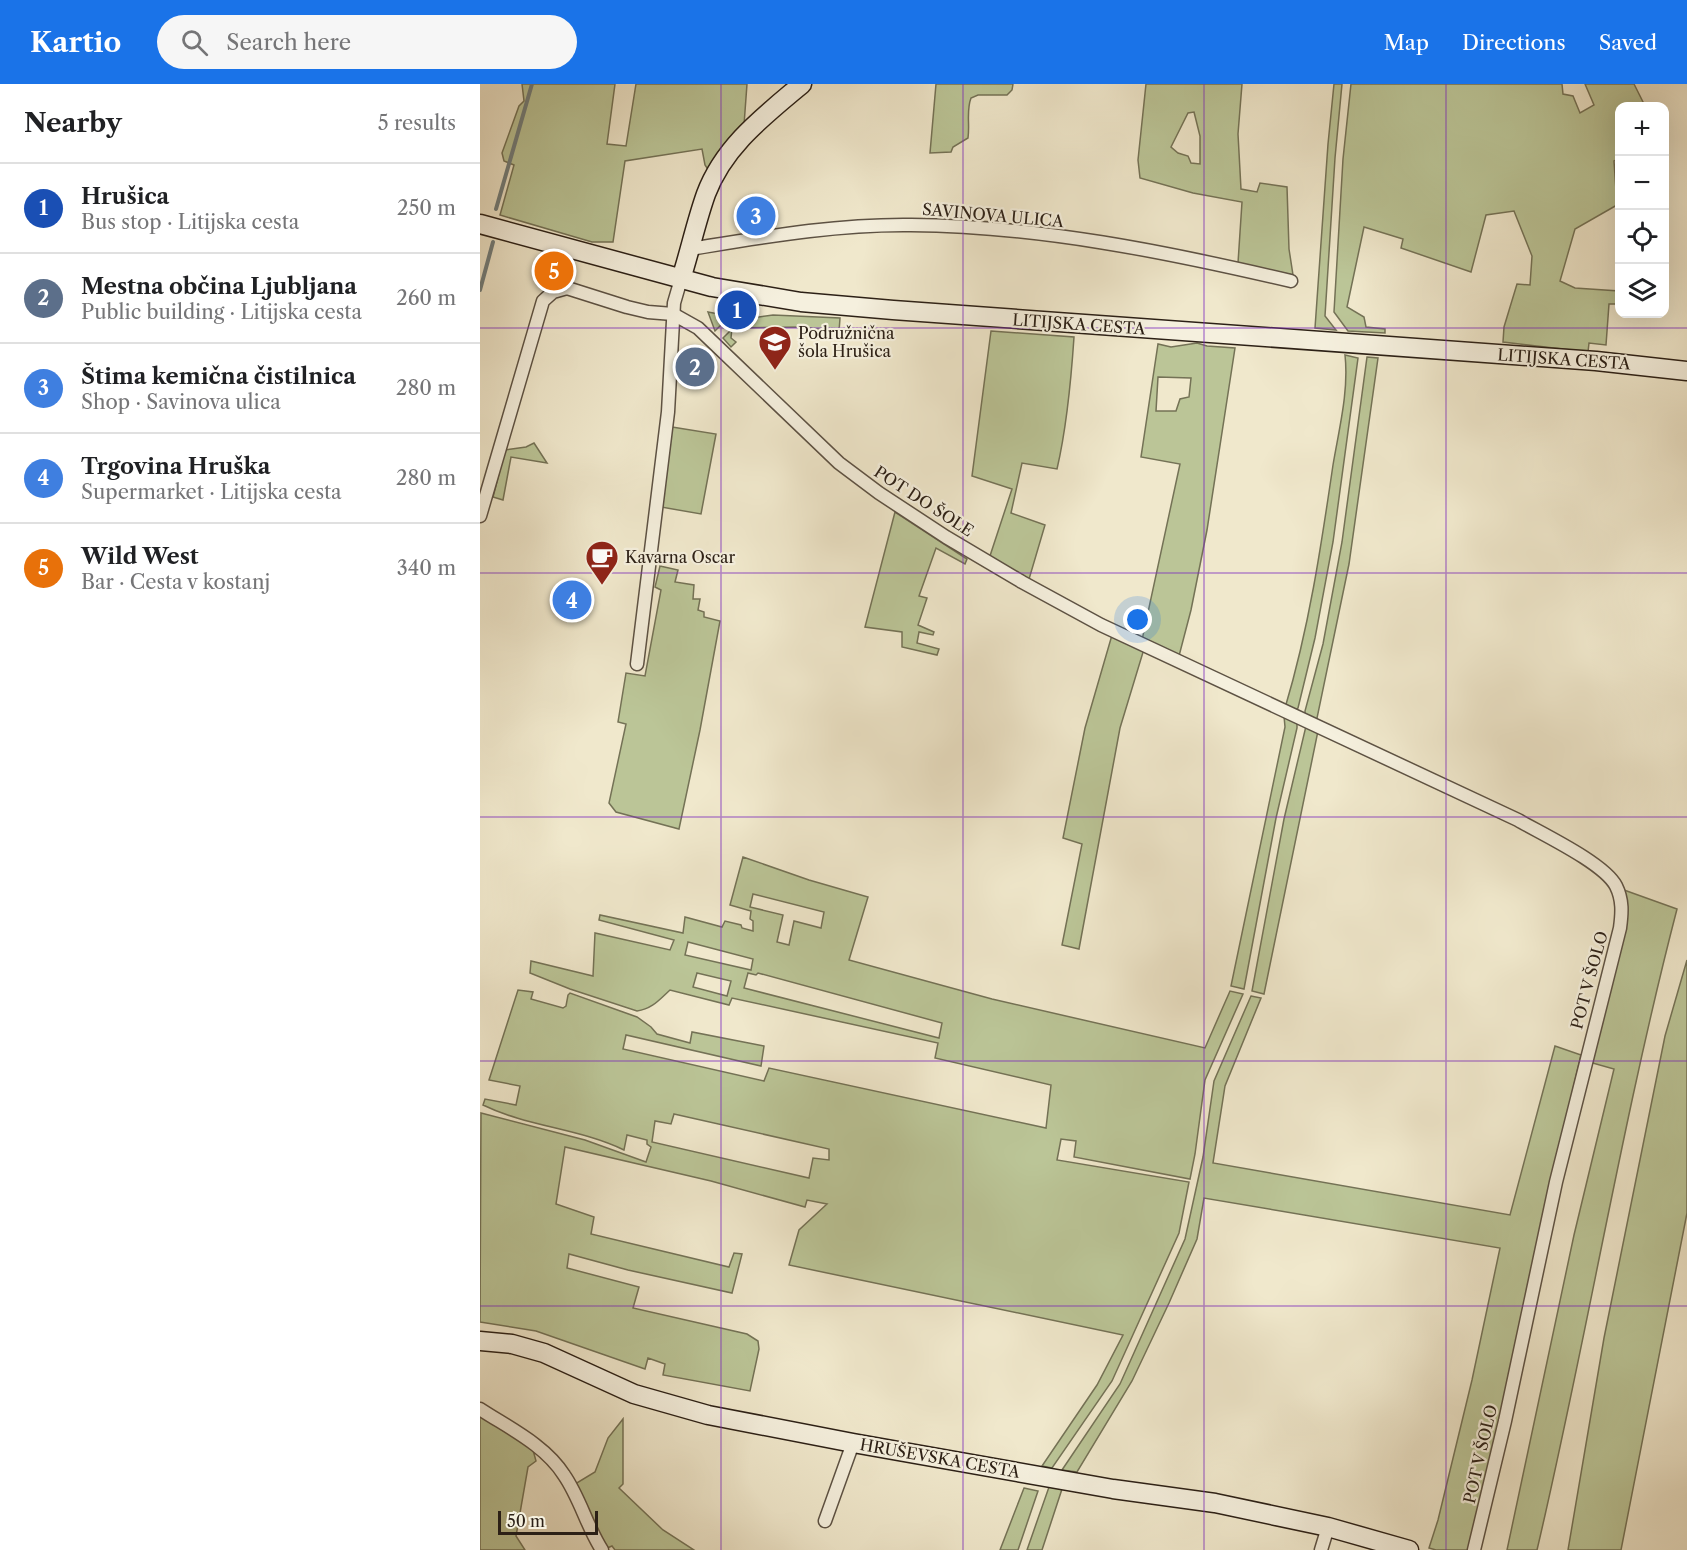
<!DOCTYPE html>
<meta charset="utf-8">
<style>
body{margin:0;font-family:"Libre Caslon Text",serif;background:#f6f6f6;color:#202124}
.controls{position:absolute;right:18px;top:18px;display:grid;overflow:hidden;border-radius:12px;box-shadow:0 6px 24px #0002}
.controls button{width:54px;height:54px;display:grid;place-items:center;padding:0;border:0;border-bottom:2px solid #e0e0e0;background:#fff;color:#202124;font:30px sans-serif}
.scale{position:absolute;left:18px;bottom:15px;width:100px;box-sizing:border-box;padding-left:6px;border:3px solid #2c2016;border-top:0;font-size:16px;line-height:21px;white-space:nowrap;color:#2c2016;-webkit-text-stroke:4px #f5f0de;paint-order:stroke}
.you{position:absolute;left:658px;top:536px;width:21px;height:21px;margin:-15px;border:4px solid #fff;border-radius:50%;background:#1a73e8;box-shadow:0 0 0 9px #1a73e833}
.badge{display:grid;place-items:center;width:39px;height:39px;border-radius:50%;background:#1a73e8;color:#fff;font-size:20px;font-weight:700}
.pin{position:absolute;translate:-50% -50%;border:3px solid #fff;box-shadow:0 2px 6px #0006}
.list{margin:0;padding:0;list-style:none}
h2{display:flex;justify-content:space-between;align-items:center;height:78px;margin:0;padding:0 24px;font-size:26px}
h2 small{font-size:20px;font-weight:400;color:#757577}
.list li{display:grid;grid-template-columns:39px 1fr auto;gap:18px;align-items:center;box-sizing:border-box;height:90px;padding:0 24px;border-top:2px solid #e0e0e0}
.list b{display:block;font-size:22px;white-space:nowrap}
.list p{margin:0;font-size:20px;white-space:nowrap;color:#757577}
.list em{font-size:20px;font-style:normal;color:#757577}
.icon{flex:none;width:33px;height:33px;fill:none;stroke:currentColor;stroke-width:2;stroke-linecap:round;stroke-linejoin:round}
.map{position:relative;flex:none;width:1207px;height:1466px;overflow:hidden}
header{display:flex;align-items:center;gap:36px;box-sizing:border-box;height:84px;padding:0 30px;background:#1a73e8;color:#fff}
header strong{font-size:28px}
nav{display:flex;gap:33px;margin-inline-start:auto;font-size:21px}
.search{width:420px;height:54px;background:#f6f6f6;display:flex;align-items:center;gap:15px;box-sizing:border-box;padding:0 21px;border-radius:33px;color:#757577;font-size:22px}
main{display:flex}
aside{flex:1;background:#fff}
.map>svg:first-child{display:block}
.green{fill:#bbc597;stroke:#747256;stroke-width:1.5;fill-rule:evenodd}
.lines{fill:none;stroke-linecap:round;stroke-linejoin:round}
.stream{stroke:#717e7d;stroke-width:4}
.street-casing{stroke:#5d5244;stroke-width:15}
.secondary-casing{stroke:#2c2016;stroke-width:21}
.street{stroke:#f5f0de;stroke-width:12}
.secondary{stroke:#f5f0de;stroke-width:18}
.grid{fill:none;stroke:#7b2cbf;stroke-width:1.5;stroke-opacity:0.55}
.labels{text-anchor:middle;stroke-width:4.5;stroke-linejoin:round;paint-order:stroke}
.street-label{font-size:16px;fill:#2c2016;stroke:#f5f0de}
.poi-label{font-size:16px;fill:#2c2016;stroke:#f5f0de;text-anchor:start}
</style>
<header>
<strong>Kartio</strong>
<div class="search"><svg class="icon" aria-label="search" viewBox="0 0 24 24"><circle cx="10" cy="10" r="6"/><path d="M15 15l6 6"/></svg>Search here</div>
<nav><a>Map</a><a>Directions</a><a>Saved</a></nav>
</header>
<main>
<aside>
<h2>Nearby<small>5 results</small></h2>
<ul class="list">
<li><span class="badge" style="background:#1a4fb4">1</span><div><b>Hrušica</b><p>Bus stop · Litijska cesta</p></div><em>250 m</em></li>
<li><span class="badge" style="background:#5c6f8a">2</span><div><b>Mestna občina Ljubljana</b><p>Public building · Litijska cesta</p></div><em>260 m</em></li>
<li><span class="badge" style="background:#3f7fe0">3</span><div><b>Štima kemična čistilnica</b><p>Shop · Savinova ulica</p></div><em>280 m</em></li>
<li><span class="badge" style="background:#3f7fe0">4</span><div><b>Trgovina Hruška</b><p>Supermarket · Litijska cesta</p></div><em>280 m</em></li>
<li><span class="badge" style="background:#e8710a">5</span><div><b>Wild West</b><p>Bar · Cesta v kostanj</p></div><em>340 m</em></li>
</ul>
</aside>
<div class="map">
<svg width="1207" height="1466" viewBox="0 0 1207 1466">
<rect width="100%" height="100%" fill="#f0e8cc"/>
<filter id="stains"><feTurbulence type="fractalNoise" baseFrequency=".00333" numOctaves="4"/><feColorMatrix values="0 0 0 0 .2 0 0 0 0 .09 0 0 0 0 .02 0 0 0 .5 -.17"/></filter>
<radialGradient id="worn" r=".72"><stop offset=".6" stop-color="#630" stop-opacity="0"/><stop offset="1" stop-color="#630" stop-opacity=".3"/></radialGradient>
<g class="green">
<polygon points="42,0 135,0 127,60 146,62 156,0 267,0 264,41 229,87 225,81 222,65 145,77 133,158 112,158 20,131 34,81 24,77 22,69 39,22 44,17"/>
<path d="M456,0H533L532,6L527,11H498L491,14C486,27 490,40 488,54L473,63L471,68L450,69Z"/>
<path d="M666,0H762L758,50L761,105L777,108L780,99L807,103L809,165L813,191L758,179L762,118L713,109L660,94L658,76ZM714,28L720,52V80L711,79L708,72L698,69L691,63L708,29Z"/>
<polygon points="854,0 862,0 855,74 845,232 856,246 835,244 848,60"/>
<polygon points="871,0 1082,0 1083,10 1093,12 1100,29 1114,21 1105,0 1154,0 1165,22 1140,22 1139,75 1134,77 1137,121 1095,145 1080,197 1095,204 1139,207 1139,220 1129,220 1126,261 1109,259 1108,268 1023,258 1024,243 1037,200 1050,201 1052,172 1034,127 1006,131 991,188 921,164 923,155 884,143 867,223 884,233 886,243 905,245 905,249 868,247 854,228 863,75"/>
<polygon points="228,228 265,235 293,231 360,234 359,248 323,243 252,244 251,254 256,258 251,263 243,254 250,247 242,240 235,247"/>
<path d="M511,247L594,253C591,298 587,342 577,385L542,379L531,429L565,441L547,502L507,481L532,405L492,392Z"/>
<path d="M717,259L727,262L755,264L727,446L711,526L699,572L662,556L700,380L661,373L678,260L691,263ZM678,293L711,294L709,313L700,315L696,327H676Z"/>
<path d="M865,271L878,274L853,458L835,554L818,624L815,626L805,624C829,544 841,463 853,381C859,345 869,307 865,271Z"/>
<polygon points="887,273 898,274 869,480 836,639 825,630 825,627 843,560 862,458"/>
<polygon points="192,343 236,350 221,430 181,423"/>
<polygon points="54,359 67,379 31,373 23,416 13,413 25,366 46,363"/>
<polygon points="415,428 487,475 485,480 456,464 439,512 447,514 438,541 454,548 453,551 439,548 437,559 459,565 457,571 422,563 422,548 385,543"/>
<polygon points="180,482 198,486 195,498 214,501 213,515 220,515 218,526 224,528 224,533 240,537 220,646 199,745 136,728 129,719 146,640 138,638 146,589 165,592 181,506 175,503"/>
<polygon points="632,551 664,565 640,644 599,865 582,861 602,760 583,754 605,644"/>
<polygon points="804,632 817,639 817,644 796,734 764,905 751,902 805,643"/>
<polygon points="826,642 838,647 784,910 772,907 804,735"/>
<path d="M263,773L329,796L388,813L369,876L512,915L725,964L750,907L763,910L725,996L715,1070L710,1095L594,1073L596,1057L581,1055L577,1076L709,1098L699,1149L632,1297L572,1384L562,1382L617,1301L643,1251L309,1181L319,1146L347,1120L327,1116L325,1123L231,1097L85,1063L76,1120L114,1133L111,1150L249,1183L254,1169L262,1170L252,1209L148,1186L89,1170L87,1184L159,1203L153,1224L267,1250L278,1257L279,1265L270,1307L183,1291L185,1280L168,1274L165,1285L56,1247L0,1238L1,1029L105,1056L166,1078L171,1063L167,1060V1056L147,1051L144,1066C98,1044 48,1043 3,1021L5,1015L36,1021L40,1002L9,996L38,906L53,908L51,915L83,924L86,922L88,911L90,909L157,933L171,943L177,950L210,959L212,948L284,962L281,982L146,951L143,965L284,997L289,984L566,1044L571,1001L455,974L458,959L252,914L249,921L190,906C179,916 172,925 157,927L90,905L50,889L51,877L113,892L115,849L190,866L194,856L119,836L120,831L203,849L205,833L242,843L245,837L261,841L262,844L273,847V837L270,835L271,827L250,821ZM273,810L344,828L341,844L314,837L309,861L297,858L303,831L270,823ZM208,858L273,875L271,886L205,871ZM217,889L251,897L247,912L213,903ZM268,889L276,891L278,889L462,939L459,954L264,904ZM194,1030L349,1065V1076L333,1074L329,1094L172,1058L175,1037L191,1040Z"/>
<path d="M1144,806L1197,825C1142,1037 1107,1253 1057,1466H1027L1094,1151L1134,985L1109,978Z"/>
<polygon points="1207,876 1207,1129 1141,1466 1088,1466 1124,1254 1185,952"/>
<polygon points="771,912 781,914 745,1002 733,1079 1030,1131 1075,962 1101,971 1056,1163 1024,1322 989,1466 956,1466 949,1464 958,1436 992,1296 1020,1164 724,1114 717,1155 689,1219 652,1297 597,1388 582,1386 640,1300 705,1155 723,1073 734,997"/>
<polygon points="0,1329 53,1366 56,1377 48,1383 36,1452 45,1466 0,1466"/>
<polygon points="143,1335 143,1400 139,1404 183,1446 214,1466 135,1466 132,1462 125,1465 95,1400 115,1388 128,1354"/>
<polygon points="569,1403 582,1405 562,1466 547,1466"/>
<polygon points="544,1404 558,1407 538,1466 520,1466"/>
</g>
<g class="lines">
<g class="stream">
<polyline points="16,125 52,0"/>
<polyline points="0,206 13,158"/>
</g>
<g class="street-casing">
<g id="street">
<path d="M210,165C284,153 356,140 431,141C559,142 687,168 811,197"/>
<path d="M0,432L63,217L73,208L87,204L147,223L168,228L193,230L218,244L359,379L399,409L466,453L542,498L621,541L1038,736C1062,750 1124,779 1136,802C1143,816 1142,829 1140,844L1076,1098L1025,1337L994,1466"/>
<polyline points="157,580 188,328 194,219 201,195"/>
<path d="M0,1325C29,1344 65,1361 84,1391C100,1414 107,1443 122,1466"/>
<polyline points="345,1437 373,1359"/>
<polyline points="841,1466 848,1443"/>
</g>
</g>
<g class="secondary-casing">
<g id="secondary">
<polyline points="0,140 232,203 321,218 413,226 1116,277 1207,287"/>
<path d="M201,195C210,167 216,138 226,110C244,62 284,32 322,0"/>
<polyline points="0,1257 32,1260 64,1269 154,1310 228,1331 373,1359 633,1405 735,1419 848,1443 929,1466"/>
</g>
</g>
<use href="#street" class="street"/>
<use href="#secondary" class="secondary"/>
</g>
<path class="grid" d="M241,0V1466M483,0V1466M724,0V1466M966,0V1466M0,244H1207M0,489H1207M0,733H1207M0,977H1207M0,1222H1207"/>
<defs>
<g id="school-pin" transform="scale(1.725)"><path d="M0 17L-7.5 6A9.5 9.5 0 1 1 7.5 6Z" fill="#8f2418" stroke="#f5f0de"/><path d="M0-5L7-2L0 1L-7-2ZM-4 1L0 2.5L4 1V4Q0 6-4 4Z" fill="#fff"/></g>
<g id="cafe-pin" transform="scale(1.725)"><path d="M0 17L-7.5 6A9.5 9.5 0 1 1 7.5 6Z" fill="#8f2418" stroke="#f5f0de"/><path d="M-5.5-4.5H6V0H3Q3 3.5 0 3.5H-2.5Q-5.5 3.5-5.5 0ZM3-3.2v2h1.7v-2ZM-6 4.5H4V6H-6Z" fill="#fff"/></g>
</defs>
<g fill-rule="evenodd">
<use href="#school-pin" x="295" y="258"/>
<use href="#cafe-pin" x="122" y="473"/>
</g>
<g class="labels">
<g class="street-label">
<text transform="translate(513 131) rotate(5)" y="6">SAVINOVA ULICA</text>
<text transform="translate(599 240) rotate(4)" y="6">LITIJSKA CESTA</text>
<text transform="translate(1084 275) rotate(4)" y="6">LITIJSKA CESTA</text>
<text transform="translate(444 417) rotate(33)" y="6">POT DO ŠOLE</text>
<text transform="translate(1109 896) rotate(-75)" y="6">POT V ŠOLO</text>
<text transform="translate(1000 1370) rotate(-77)" y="6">POT V ŠOLO</text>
<text transform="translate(460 1374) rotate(10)" y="6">HRUŠEVSKA CESTA</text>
</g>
<g class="poi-label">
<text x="318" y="255">Podružnična<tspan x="318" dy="18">šola Hrušica</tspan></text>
<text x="145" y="479">Kavarna Oscar</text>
</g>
</g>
<rect width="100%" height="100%" filter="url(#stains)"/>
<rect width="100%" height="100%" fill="url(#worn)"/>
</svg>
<div class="controls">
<button>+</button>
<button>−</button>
<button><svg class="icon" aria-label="locate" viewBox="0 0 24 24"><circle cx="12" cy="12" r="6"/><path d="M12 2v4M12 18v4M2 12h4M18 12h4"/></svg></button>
<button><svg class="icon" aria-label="layers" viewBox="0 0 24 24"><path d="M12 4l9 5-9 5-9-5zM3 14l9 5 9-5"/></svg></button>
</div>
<div class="scale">50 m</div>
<div class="you"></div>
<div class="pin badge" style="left:257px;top:226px;background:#1a4fb4">1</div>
<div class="pin badge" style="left:215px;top:283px;background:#5c6f8a">2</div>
<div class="pin badge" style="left:276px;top:132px;background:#3f7fe0">3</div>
<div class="pin badge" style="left:92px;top:516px;background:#3f7fe0">4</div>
<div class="pin badge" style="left:74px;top:187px;background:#e8710a">5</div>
</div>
</main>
